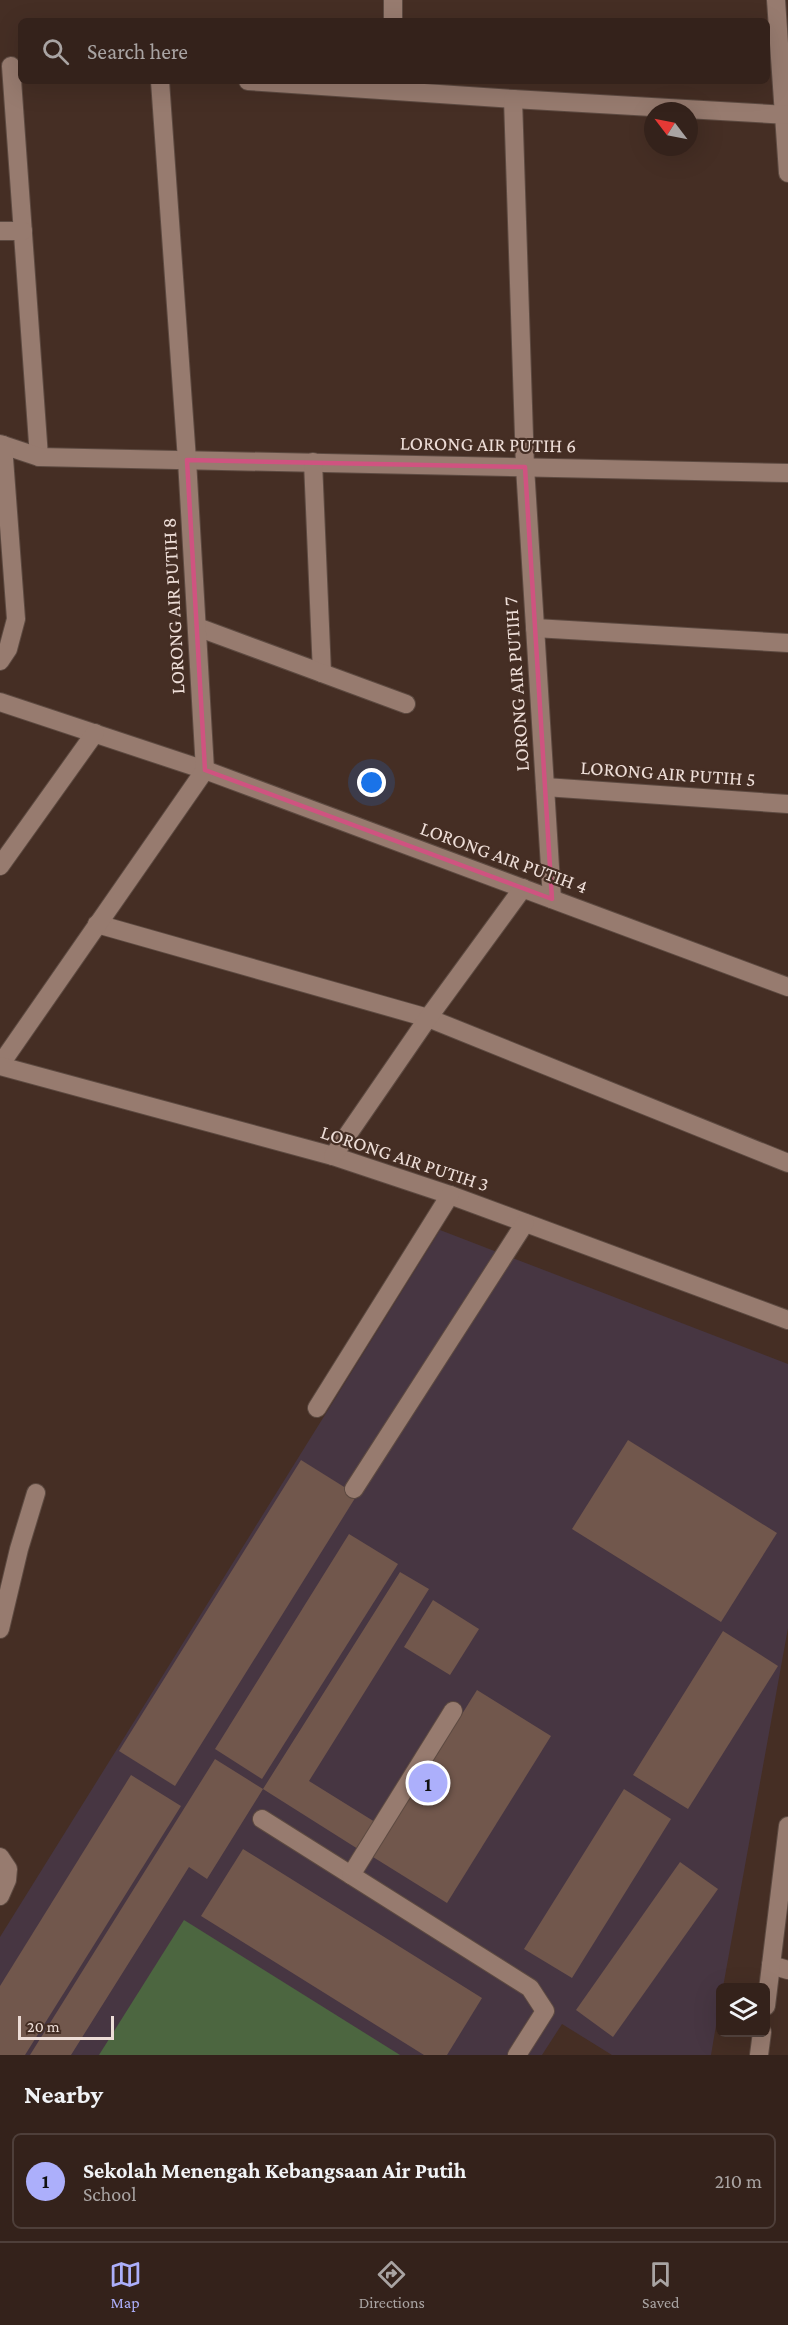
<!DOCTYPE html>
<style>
body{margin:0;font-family:"Crimson Pro",serif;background:#3f2f28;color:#f1f3f6}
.controls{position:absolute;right:18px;bottom:18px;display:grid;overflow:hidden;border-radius:9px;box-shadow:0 6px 24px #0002}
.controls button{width:54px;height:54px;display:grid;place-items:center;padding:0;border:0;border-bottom:2px solid #4e3f3a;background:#34221b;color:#f1f3f6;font:30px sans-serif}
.compass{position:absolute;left:644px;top:102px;width:54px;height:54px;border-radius:50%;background:#34221b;box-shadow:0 6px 24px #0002;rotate:302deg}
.scale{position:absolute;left:18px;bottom:15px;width:96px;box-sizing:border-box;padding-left:6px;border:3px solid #edddd7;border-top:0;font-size:16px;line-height:21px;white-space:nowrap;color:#edddd7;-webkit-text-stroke:4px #452e24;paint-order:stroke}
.you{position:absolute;left:372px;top:783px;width:21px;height:21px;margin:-15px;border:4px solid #fff;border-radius:50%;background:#1a73e8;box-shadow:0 0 0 9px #1a73e833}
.badge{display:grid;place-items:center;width:39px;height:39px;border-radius:50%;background:#acaffb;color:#111;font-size:20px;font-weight:700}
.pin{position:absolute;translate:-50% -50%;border:3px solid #fff;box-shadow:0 2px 6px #0006}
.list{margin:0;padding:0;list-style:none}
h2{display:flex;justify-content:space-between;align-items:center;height:78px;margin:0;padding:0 24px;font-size:26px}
h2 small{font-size:20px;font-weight:400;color:#a9a4a3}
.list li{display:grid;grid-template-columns:39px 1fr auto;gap:18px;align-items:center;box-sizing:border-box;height:96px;margin:0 12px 12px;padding:0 12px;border:2px solid #4e3f3a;border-radius:9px}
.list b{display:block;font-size:22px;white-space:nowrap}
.list p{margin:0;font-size:20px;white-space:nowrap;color:#a9a4a3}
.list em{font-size:20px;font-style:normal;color:#a9a4a3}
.icon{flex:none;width:33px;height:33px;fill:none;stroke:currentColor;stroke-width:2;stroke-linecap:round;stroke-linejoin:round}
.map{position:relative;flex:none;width:788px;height:2055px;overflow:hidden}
.search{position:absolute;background:#34221b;box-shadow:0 6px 24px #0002;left:18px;right:18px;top:18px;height:66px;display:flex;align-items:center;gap:15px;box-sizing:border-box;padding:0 21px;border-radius:9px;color:#a9a4a3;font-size:22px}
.sheet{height:186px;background:#34221b}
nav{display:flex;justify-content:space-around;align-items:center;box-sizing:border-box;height:84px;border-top:2px solid #4e3f3a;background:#34221b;font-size:16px;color:#a9a4a3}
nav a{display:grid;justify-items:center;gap:3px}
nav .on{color:#acaffb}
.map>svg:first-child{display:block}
.education{fill:#473642}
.green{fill:#4c6640}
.building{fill:#71574c}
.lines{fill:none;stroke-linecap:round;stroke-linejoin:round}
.minor-casing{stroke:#5d4a41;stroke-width:20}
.minor{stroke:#977b6f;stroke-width:18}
.marked{fill:none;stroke:#cf5380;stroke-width:4.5;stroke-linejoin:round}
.labels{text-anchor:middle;stroke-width:4.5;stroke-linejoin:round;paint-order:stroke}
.street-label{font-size:20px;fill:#edddd7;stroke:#452e24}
</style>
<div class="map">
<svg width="788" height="2055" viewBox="0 0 788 2055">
<rect width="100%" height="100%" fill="#452e24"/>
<polygon class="education" points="440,1230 788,1364 788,1628 723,1987 720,1988 720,2002 711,2055 612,2055 562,2024 542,2055 0,2055 0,1937"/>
<polygon class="green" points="184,1920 400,2055 99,2055"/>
<g class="building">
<polygon points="628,1440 777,1533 721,1622 572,1529"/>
<polygon points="301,1460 357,1495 175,1786 119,1751"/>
<polygon points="349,1534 398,1564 262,1779 215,1749"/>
<polygon points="400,1572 429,1589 309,1781 375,1822 358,1849 263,1789"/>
<polygon points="433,1600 479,1629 450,1675 404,1647"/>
<polygon points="723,1631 778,1666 688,1809 633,1775"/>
<polygon points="477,1690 551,1736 447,1903 373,1857"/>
<polygon points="215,1759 263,1789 207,1879 189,1867 71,2055 30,2055"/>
<polygon points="131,1775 181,1806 25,2055 0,2055 0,1986"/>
<polygon points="624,1789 671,1819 572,1978 524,1949"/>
<polygon points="243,1849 482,1998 447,2055 424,2055 201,1916"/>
<polygon points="680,1862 718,1889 613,2037 576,2010"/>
</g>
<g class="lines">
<g class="minor-casing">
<g id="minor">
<polyline points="393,0 393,21"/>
<polyline points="776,0 788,173"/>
<polyline points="11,66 39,457"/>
<polyline points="248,81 513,99 788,115"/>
<polyline points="513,99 525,467 552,899"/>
<polyline points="0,231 23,231"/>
<polyline points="0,444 39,457 788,473"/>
<polyline points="313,462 322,673"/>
<polyline points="197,627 406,704"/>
<polyline points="535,628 788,643"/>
<polyline points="0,661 8,649 16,619 3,445"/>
<polyline points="0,702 205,770 788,987"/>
<polyline points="545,787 788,804"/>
<polyline points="0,866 95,733"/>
<polyline points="97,924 428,1018 788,1163"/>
<polyline points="0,1065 205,770 187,460 160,81"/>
<polyline points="0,1066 333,1156 450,1195 788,1320"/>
<polyline points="333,1156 428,1018 523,888"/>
<polyline points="317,1408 450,1195"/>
<polyline points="354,1489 525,1223"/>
<polyline points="0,1629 19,1549 36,1493"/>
<polyline points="262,1819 530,1988 545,2011 517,2055"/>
<polyline points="0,1857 8,1869 7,1880 0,1896"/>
<polyline points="351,1875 453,1711"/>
<polyline points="771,1965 788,1970"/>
<polyline points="766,2006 788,1826"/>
<polyline points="759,2055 762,2032"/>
</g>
</g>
<use href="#minor" class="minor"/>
</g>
<path class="marked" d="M187,460L525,467L552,899L205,770Z"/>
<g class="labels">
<g class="street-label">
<text transform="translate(488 444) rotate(1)" y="7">LORONG AIR PUTIH 6</text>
<text transform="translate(173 606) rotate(-93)" y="7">LORONG AIR PUTIH 8</text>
<text transform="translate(516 684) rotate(-94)" y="7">LORONG AIR PUTIH 7</text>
<text transform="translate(668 773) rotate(4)" y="7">LORONG AIR PUTIH 5</text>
<text transform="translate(504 857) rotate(20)" y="7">LORONG AIR PUTIH 4</text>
<text transform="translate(405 1158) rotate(18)" y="7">LORONG AIR PUTIH 3</text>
</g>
</g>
</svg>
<div class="controls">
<button><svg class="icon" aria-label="layers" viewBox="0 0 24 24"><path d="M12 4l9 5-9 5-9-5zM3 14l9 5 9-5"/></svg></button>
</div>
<svg class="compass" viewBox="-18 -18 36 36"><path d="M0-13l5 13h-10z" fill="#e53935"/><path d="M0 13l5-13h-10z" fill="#a9a4a3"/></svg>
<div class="scale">20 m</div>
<div class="you"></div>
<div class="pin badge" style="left:428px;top:1783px">1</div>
<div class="search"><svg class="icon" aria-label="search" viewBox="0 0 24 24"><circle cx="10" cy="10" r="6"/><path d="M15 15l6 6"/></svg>Search here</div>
</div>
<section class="sheet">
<h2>Nearby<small></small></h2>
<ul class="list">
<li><span class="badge">1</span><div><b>Sekolah Menengah Kebangsaan Air Putih</b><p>School</p></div><em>210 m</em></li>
</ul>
</section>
<nav>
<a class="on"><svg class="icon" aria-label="map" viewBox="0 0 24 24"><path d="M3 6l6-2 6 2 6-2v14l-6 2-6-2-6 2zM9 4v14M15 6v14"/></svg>Map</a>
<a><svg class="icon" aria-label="directions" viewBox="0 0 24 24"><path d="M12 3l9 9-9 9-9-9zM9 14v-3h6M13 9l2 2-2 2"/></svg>Directions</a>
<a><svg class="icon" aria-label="saved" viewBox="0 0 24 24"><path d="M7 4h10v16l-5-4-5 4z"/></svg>Saved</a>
</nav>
